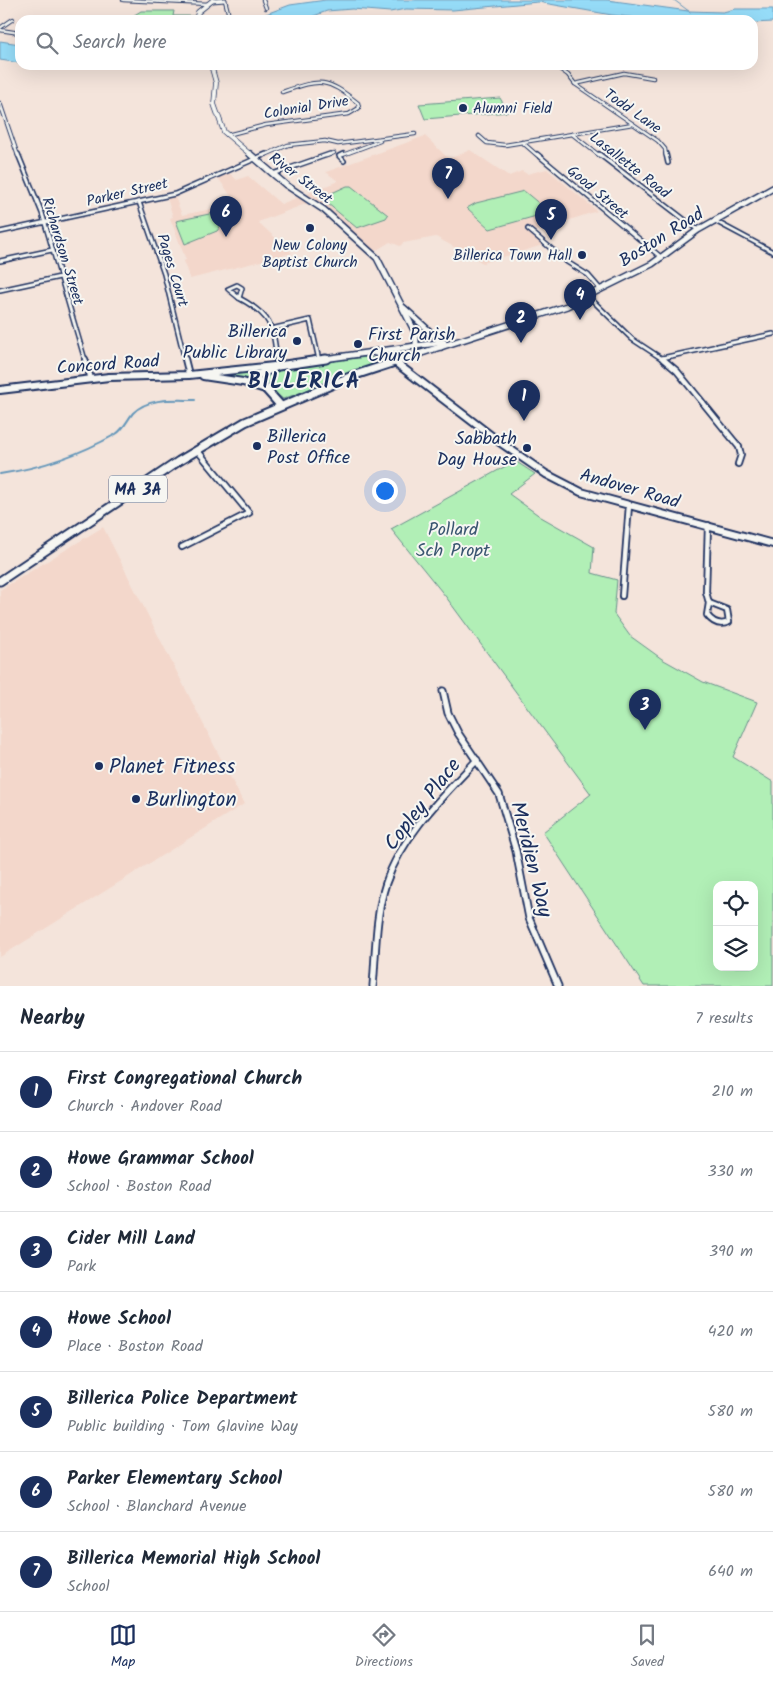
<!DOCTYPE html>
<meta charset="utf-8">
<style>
body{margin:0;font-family:Kalam,sans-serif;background:#f2f2f3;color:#1f2937}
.controls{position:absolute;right:15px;bottom:15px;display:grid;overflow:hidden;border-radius:10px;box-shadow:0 5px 20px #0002}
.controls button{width:45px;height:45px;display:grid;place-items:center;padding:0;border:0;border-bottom:1px solid #e0e1e3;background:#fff;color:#1f2937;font:25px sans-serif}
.you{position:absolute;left:384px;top:490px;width:18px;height:18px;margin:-12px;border:4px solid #fff;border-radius:50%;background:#1a73e8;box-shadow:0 0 0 8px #1a73e833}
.badge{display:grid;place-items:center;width:32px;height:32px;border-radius:50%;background:#1b2f5e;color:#fff;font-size:16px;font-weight:700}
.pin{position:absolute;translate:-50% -41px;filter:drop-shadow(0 1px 2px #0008)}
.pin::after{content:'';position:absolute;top:26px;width:18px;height:15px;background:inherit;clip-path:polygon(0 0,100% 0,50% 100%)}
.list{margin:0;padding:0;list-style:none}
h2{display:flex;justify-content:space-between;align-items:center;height:65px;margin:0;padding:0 20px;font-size:21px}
h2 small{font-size:16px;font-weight:400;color:#747a83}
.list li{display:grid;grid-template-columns:32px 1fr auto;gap:15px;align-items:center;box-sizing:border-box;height:80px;padding:0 20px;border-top:1px solid #e0e1e3}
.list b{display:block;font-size:19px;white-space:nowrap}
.list p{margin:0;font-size:16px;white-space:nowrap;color:#747a83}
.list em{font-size:16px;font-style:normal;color:#747a83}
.icon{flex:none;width:28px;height:28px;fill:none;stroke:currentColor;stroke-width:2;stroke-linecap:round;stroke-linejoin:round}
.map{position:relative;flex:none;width:773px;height:986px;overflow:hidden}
.search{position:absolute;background:#fff;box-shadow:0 5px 20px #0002;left:15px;right:15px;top:15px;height:55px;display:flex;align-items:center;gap:12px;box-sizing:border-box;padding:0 18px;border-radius:15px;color:#747a83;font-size:19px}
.sheet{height:625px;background:#fff}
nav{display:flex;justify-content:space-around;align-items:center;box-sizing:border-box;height:70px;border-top:1px solid #e0e1e3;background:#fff;font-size:14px;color:#747a83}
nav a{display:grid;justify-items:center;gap:2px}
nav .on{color:#1b2f5e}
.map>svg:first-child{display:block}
.built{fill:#f3d7cb}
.green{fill:#b1efb6;stroke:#668f8a;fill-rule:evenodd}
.water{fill:#96dcf8;stroke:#6597ba}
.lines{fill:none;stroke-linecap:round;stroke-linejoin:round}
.stream-far1{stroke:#6597ba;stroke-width:1}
.stream{stroke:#6597ba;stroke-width:2}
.minor-far3-casing{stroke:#1b2f5e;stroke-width:4.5}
.minor-far2-casing{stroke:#1b2f5e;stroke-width:6}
.minor-far1-casing{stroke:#1b2f5e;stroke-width:8}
.minor-casing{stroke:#1b2f5e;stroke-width:9}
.tertiary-casing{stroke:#1b2f5e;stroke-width:5}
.secondary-far2-casing{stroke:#1b2f5e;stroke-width:5.5}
.secondary-far1-casing{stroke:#1b2f5e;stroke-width:8}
.secondary-casing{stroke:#1b2f5e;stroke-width:10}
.primary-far1-casing{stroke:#1b2f5e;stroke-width:8}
.primary-casing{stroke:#1b2f5e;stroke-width:11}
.minor-far3{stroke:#f6f6f2;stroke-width:2.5}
.minor-far2{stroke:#f6f6f2;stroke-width:3}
.minor-far1{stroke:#f6f6f2;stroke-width:4.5}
.minor{stroke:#f6f6f2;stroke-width:5.5}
.tertiary{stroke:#f6f6f2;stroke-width:3}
.secondary-far2{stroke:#f6f6f2;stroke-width:4}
.secondary-far1{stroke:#f6f6f2;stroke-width:5}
.secondary{stroke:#f6f6f2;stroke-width:6}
.primary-far1{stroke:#f6f6f2;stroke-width:5}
.primary{stroke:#f6f6f2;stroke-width:7}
.poi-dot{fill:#1b2f5e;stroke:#f6f6f2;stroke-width:2}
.labels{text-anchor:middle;stroke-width:4;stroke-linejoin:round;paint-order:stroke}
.far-street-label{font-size:15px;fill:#1b2f5e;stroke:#f6f6f2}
.far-poi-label{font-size:15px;fill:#1b2f5e;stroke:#f6f6f2;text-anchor:start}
.shield{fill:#f6f6f2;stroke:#5d6b8a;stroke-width:1}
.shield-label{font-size:16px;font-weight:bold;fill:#1b2f5e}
.street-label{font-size:18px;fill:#1b2f5e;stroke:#f6f6f2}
.poi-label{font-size:18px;fill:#1b2f5e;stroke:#f6f6f2;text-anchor:end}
.park-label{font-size:18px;fill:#395570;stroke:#f6f6f2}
.near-poi-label{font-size:21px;fill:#1b2f5e;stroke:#f6f6f2;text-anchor:start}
.near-street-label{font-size:21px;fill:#1b2f5e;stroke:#f6f6f2}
.district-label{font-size:22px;font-weight:bold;letter-spacing:1px;fill:#1b2f5e;stroke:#f6f6f2}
</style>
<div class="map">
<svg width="773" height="986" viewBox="0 0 773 986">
<rect width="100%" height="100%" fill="#f4e4db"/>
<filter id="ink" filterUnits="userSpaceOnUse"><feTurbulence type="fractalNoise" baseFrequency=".02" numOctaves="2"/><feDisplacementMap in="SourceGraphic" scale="10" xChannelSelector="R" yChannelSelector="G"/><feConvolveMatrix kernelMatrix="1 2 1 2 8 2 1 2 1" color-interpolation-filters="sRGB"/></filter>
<g filter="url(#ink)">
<g class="built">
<polygon points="425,136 449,159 470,150 509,176 522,171 527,174 547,169 597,211 530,233 543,245 483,263 436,237 403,243 400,246 390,242 375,251 307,194 338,181 326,172"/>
<polygon points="229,173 237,180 248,176 281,204 299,197 308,203 258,222 292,253 190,279 183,261 186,260 170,218 173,217 167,198 175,197 182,215 237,204 218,178"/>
<polygon points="103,527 244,804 0,957 0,590"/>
</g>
<g class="green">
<polygon points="141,11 174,11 173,16 195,16 194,20 126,20"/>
<polygon points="500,98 508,112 425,119 419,104"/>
<polygon points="347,186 351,186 388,215 386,218 357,228 321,198"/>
<polygon points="524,191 548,211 540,215 490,229 467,208 476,203"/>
<polygon points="214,213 220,227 217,231 185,244 176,221"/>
<polygon points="367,357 374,358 375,362 373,365 283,399 262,383 216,375"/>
<path d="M515,461L535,474L509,494L541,517L594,547L592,573L617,580L614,614L630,636L662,659L703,682L757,702L733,757L773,782V986H644L543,832L591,794L446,597L391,529ZM717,885H754V967H717Z"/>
</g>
<g class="water">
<polygon points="326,0 607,0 688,11 723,12 735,9 773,9 773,22 753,23 753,20 656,20 612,15 538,2 453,10 406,9 390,12 352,9 327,11 303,20 250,20 290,5"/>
<polygon points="0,41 20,44 20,63 0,60"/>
</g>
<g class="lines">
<polyline class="stream-far1" points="674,0 690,12"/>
<path class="stream" d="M0,474C40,468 81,454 116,434C124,429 127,420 133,413C149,397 174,400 195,400"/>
<g class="minor-far3-casing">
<g id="minor-far3">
<polyline points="123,0 209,4"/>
<polyline points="225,0 228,12"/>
<polyline points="263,0 266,8"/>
<polyline points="38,20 40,19"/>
<polyline points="0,28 13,19"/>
<polyline points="0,30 20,33"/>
<polyline points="554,65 568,75 575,84 658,141 665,149 666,156"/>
<polyline points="575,84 624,73 653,78"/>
<polyline points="0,103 18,156"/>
<polyline points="572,134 600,156"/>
<path d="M227,135L266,125L349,114L359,108L358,103C325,77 321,79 282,92"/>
<polyline points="479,136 487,143 505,145 633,124"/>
<polyline points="522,142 538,156"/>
<polyline points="263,156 288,145 325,141 338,144 415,134"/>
<polyline points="326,156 334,153"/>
<polyline points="340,156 380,141"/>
</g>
</g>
<g class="minor-far2-casing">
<g id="minor-far2">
<polyline points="18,154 42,213 85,360"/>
<polyline points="343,154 339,156 344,161"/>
<polyline points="537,154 662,258"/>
<polyline points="599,154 698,230"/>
<polyline points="666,154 668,163"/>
<polyline points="273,174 330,154"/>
<polyline points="139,202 164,274 185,360"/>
<polyline points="715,221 773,252"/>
<polyline points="528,229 567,262 588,275 601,290"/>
<polyline points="0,232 175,194 266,154"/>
<polyline points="0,261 52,250"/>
<polygon points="237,285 242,288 239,298 228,289"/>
<polyline points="0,290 60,277"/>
<polyline points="588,296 632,339 664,360"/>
<path d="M239,298C271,315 273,325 277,360"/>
<polyline points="271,329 310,320 319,360"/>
<polyline points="662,358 773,334"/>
</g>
</g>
<g class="minor-far1-casing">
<g id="minor-far1">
<polyline points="85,359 91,379"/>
<polyline points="185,359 189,375"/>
<polyline points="277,359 278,366"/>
<polyline points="663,359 677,371 739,447 741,455 738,464"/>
<polyline points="708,525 706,592 709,603"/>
<polyline points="182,547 249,513 197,450"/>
<polyline points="622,596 629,505"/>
<path d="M709,603L727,610L729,622C720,626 713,623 707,615Z"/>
</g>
</g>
<g class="minor-casing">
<g id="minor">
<polyline points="443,691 448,713 458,733 499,794 516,851 529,918 558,986"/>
<path d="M373,986C376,952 375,916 386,883C402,835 443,796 477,760"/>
</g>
</g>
<g class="tertiary-casing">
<polyline id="tertiary" points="212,1 225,0"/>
</g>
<g class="secondary-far2-casing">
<g id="secondary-far2">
<polyline points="196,20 198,12 213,0"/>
<polyline points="211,65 216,83 214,104 224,132 252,156"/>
</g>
</g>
<g class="secondary-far1-casing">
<g id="secondary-far1">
<polyline points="250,154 286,185 324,210 377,258 416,334 416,347"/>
<polyline points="404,308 437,338 441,347"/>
<polyline points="375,353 394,360"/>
</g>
</g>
<g class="secondary-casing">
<g id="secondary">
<polyline points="391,359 498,441 546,474 581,492 773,544"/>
<polyline points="203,376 243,382 265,389"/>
<polyline points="0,390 109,377 189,375 274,366"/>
</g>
</g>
<g class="primary-far1-casing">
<g id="primary-far1">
<polyline points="317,360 444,342"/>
<polyline points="400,360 567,306 652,264 698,230 773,188"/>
</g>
</g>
<g class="primary-casing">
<g id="primary">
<polyline points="280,405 257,379 258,375 278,366 326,359"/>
<polyline points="0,581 179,461 245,422 352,376 404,359"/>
</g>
</g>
<use href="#minor-far3" class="minor-far3"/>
<use href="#minor-far2" class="minor-far2"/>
<use href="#minor-far1" class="minor-far1"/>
<use href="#minor" class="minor"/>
<use href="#tertiary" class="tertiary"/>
<use href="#secondary-far2" class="secondary-far2"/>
<use href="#secondary-far1" class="secondary-far1"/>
<use href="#secondary" class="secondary"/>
<use href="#primary-far1" class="primary-far1"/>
<use href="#primary" class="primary"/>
</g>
</g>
<g class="poi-dot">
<circle cx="463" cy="108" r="5"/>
<circle cx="310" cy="228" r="5"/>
<circle cx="582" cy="255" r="5"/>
<circle cx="297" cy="341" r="5"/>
<circle cx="358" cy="344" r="5"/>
<circle cx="257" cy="446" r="5"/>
<circle cx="527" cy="448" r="5"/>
<circle cx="99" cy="766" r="5"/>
<circle cx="136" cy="799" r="5"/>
</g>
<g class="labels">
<g class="far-street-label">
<text transform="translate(306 107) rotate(-9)" y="5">Colonial Drive</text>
<text transform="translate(633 111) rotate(35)" y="5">Todd Lane</text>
<text transform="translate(630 165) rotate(38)" y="5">Lasallette Road</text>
<text transform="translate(301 178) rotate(37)" y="5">River Street</text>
<text transform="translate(127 192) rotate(-13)" y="5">Parker Street</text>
<text transform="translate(598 192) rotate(40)" y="5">Good Street</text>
<text transform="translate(63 251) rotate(73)" y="5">Richardson Street</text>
<text transform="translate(173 270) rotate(73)" y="5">Pages Court</text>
</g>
<g class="far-poi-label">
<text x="473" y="113">Alumni Field</text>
<text x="310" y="250" text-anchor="middle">New Colony<tspan x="310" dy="17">Baptist Church</tspan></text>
<text x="572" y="260" text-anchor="end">Billerica Town Hall</text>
</g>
<rect class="shield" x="109" y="475.5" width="58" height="27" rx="4"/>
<g class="shield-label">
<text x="138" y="495">MA 3A</text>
</g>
<g class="street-label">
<text transform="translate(661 237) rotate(-32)" y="6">Boston Road</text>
<text transform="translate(108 364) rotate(-4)" y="6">Concord Road</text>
<text transform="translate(630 488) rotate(16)" y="6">Andover Road</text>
</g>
<g class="poi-label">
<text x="287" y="337">Billerica<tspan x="287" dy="21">Public Library</tspan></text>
<text x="368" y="340" text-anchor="start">First Parish<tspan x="368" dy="21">Church</tspan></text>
<text x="267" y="442" text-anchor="start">Billerica<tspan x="267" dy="21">Post Office</tspan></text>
<text x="517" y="444">Sabbath<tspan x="517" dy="21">Day House</tspan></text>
</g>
<g class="park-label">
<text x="453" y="535">Pollard<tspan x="453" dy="21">Sch Propt</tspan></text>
</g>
<g class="near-poi-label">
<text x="109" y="773">Planet Fitness</text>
<text x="146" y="806">Burlington</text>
</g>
<g class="near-street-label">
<text transform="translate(422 804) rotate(-52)" y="7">Copley Place</text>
<text transform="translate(532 859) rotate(76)" y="7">Meridien Way</text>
</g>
<g class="district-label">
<text x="304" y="388">BILLERICA</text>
</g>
</g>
</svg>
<div class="controls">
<button><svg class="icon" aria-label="locate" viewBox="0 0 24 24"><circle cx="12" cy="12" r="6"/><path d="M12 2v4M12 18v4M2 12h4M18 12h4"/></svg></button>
<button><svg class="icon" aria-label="layers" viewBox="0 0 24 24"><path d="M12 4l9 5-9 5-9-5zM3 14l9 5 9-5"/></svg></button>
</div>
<div class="you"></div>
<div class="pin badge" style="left:524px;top:421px">1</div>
<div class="pin badge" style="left:521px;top:343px">2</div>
<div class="pin badge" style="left:645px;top:730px">3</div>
<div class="pin badge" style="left:580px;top:320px">4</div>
<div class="pin badge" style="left:551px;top:240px">5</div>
<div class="pin badge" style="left:226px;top:237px">6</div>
<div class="pin badge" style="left:448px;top:199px">7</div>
<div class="search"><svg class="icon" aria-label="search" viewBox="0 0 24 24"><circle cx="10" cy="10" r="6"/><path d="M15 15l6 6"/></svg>Search here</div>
</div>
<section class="sheet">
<h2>Nearby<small>7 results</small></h2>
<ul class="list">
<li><span class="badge">1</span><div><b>First Congregational Church</b><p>Church · Andover Road</p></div><em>210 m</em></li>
<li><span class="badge">2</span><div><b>Howe Grammar School</b><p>School · Boston Road</p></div><em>330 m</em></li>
<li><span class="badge">3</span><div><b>Cider Mill Land</b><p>Park</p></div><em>390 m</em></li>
<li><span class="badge">4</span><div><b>Howe School</b><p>Place · Boston Road</p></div><em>420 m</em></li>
<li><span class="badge">5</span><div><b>Billerica Police Department</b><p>Public building · Tom Glavine Way</p></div><em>580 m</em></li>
<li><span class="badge">6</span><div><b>Parker Elementary School</b><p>School · Blanchard Avenue</p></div><em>580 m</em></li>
<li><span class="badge">7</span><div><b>Billerica Memorial High School</b><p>School</p></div><em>640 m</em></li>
</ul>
</section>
<nav>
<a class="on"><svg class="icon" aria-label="map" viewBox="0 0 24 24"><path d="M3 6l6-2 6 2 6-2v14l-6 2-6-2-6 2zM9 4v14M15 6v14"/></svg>Map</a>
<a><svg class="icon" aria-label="directions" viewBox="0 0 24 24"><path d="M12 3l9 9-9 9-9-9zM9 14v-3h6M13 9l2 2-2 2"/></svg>Directions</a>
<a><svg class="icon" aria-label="saved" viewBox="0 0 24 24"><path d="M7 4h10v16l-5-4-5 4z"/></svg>Saved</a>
</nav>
